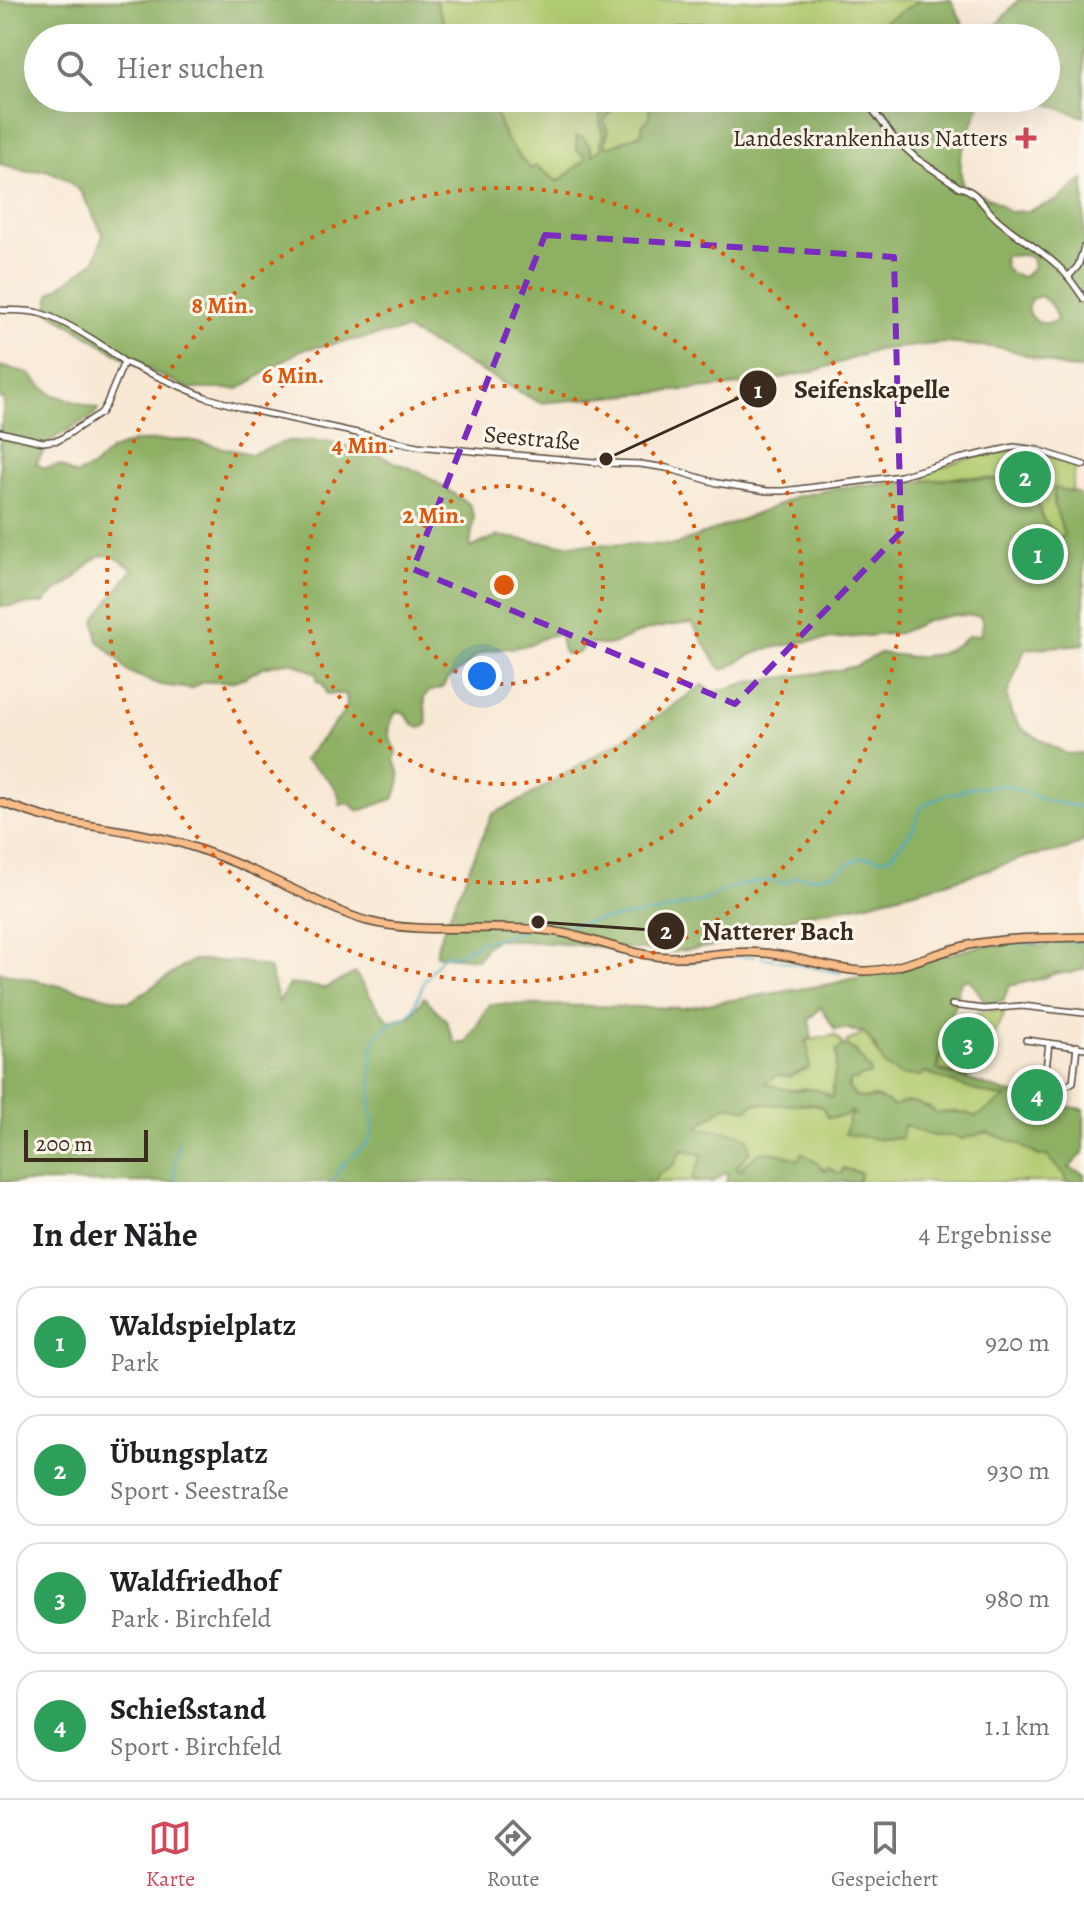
<!DOCTYPE html>
<html lang="de">
<meta charset="utf-8">
<style>
body{margin:0;font-family:Alegreya,serif;background:#f2f2f2;color:#202124}
.scale{position:absolute;left:24px;bottom:20px;width:124px;box-sizing:border-box;padding-left:8px;border:4px solid #3b2a1e;border-top:0;font-size:22px;line-height:28px;white-space:nowrap;color:#3b2a1e;-webkit-text-stroke:6px #fbf7ec;paint-order:stroke}
.you{position:absolute;left:482px;top:676px;width:28px;height:28px;margin:-20px;border:6px solid #fff;border-radius:50%;background:#1a73e8;box-shadow:0 0 0 12px #1a73e833}
.badge{display:grid;place-items:center;width:52px;height:52px;border-radius:50%;background:#d1495b;color:#fff;font-size:26px;font-weight:700}
.pin{position:absolute;translate:-50% -50%;border:4px solid #fff;box-shadow:0 2px 8px #0006}
.list{margin:0;padding:0;list-style:none}
h2{display:flex;justify-content:space-between;align-items:center;height:104px;margin:0;padding:0 32px;font-size:34px}
h2 small{font-size:26px;font-weight:400;color:#757577}
.list li{display:grid;grid-template-columns:52px 1fr auto;gap:24px;align-items:center;box-sizing:border-box;height:112px;margin:0 16px 16px;padding:0 16px;border:2px solid #e0e0e0;border-radius:24px}
.list b{display:block;font-size:30px;white-space:nowrap}
.list p{margin:0;font-size:26px;white-space:nowrap;color:#757577}
.list em{font-size:26px;font-style:normal;color:#757577}
.icon{flex:none;width:44px;height:44px;fill:none;stroke:currentColor;stroke-width:2;stroke-linecap:round;stroke-linejoin:round}
.map{position:relative;flex:none;width:1084px;height:1182px;overflow:hidden}
.search{position:absolute;background:#fff;box-shadow:0 8px 32px #0002;left:24px;right:24px;top:24px;height:88px;display:flex;align-items:center;gap:20px;box-sizing:border-box;padding:0 28px;border-radius:44px;color:#757577;font-size:30px}
.sheet{height:616px;background:#fff}
nav{display:flex;justify-content:space-around;align-items:center;box-sizing:border-box;height:112px;border-top:2px solid #e0e0e0;background:#fff;font-size:22px;color:#757577}
nav a{display:grid;justify-items:center;gap:4px}
nav .on{color:#d1495b}
.map>svg:first-child{display:block}
.green{fill:#b2cc71;stroke:#767b48;stroke-width:2}
.forest{fill:#8db063;stroke:#646d40;stroke-width:2;fill-rule:evenodd}
.lines{fill:none;stroke-linecap:round;stroke-linejoin:round}
.stream{stroke:#43aac3;stroke-width:2}
.minor-casing{stroke:#574639;stroke-width:8}
.major-casing{stroke:#574639;stroke-width:10}
.minor{stroke:#fff;stroke-width:5}
.major{stroke:#f8bd88;stroke-width:7}
.marked{fill:none;stroke:#7b2cbf;stroke-width:6;stroke-dasharray:16 10;stroke-linejoin:round}
.ring{fill:none;stroke:#df570d;stroke-width:4;stroke-dasharray:4 8}
.poi-dot{fill:#d1495b;stroke:#fbf7ec;stroke-width:3}
.labels{text-anchor:middle;stroke-width:6;stroke-linejoin:round;paint-order:stroke}
.poi-label{font-size:24px;fill:#3b2a1e;stroke:#fbf7ec;text-anchor:end}
.street-label{font-size:24px;fill:#3b2a1e;stroke:#fbf7ec}
.centre{fill:#df570d;stroke:#fbf7ec;stroke-width:4}
.ring-label{font-size:24px;text-anchor:middle;font-weight:bold;fill:#df570d;stroke:#fbf7ec;stroke-width:6;stroke-linejoin:round;paint-order:stroke}
.leader{fill:none;stroke:#3b2a1e;stroke-width:3}
.callout-dot{fill:#3b2a1e;stroke:#fbf7ec;stroke-width:3}
.mark-label{font-size:24px;text-anchor:middle;font-weight:bold;fill:#fff}
.callout-label{font-size:26px;text-anchor:middle;font-weight:bold;fill:#3b2a1e;stroke:#fbf7ec;stroke-width:6;stroke-linejoin:round;paint-order:stroke}
</style>
<div class="map">
<svg width="1084" height="1182" viewBox="0 0 1084 1182">
<rect width="100%" height="100%" fill="#fbf7ec"/>
<filter id="ink" filterUnits="userSpaceOnUse"><feTurbulence type="fractalNoise" baseFrequency=".0125" numOctaves="2"/><feDisplacementMap in="SourceGraphic" scale="16" xChannelSelector="R" yChannelSelector="G"/><feConvolveMatrix kernelMatrix="1 2 1 2 8 2 1 2 1" color-interpolation-filters="sRGB"/></filter>
<filter id="wash" filterUnits="userSpaceOnUse"><feTurbulence type="fractalNoise" baseFrequency=".006" numOctaves="4" result="noise"/><feDisplacementMap in="SourceGraphic" scale="32" xChannelSelector="R" yChannelSelector="G"/><feGaussianBlur stdDeviation="1.8" result="paint"/><feColorMatrix in="noise" values="0 0 0 0 0 0 0 0 0 0 0 0 0 0 0 0 0 1.4 0 .05"/><feComposite in="paint" operator="in"/></filter>
<g filter="url(#wash)">
<rect width="100%" height="100%" fill="#f8e8d4"/>
<g class="green">
<polygon points="435,0 921,0 856,38 437,38 449,34"/>
<polygon points="476,98 604,98 604,148 591,155 584,154 585,160 558,182 537,166 530,170 506,139 493,108"/>
<polygon points="609,98 692,98 649,106 650,118 641,134 608,147 604,145 608,133 604,121 611,112"/>
<polygon points="1014,450 1039,453 1076,465 1064,536 1060,538 1044,521 1032,489 1027,482 965,476 925,482 924,473 965,459"/>
<polygon points="1000,1010 1003,1011 1004,1015 975,1074 966,1078 941,1070 939,1064 952,1021 957,1022 960,1012 976,1015 978,1012"/>
<path d="M864,1031C876,1050 881,1063 900,1075L925,1072L998,1097L1009,1096L976,1118L966,1113L954,1112L937,1113L929,1107L901,1103L894,1108C886,1100 874,1093 864,1100L854,1096L848,1088L851,1080L870,1074L869,1069C862,1065 859,1060 857,1052L847,1048V1041L858,1037Z"/>
<path d="M835,1035L844,1045L836,1052C840,1066 834,1082 833,1097L831,1098L828,1094L804,1088L793,1091L764,1084L776,1075L805,1041Z"/>
<polygon points="755,1103 775,1105 813,1104 821,1107 850,1111 858,1115 895,1122 933,1136 954,1136 962,1139 987,1132 1018,1144 1039,1156 1047,1155 1066,1177 1067,1182 858,1182 861,1174 843,1169 842,1173 837,1173 829,1168 827,1170 800,1160 777,1153 741,1170 735,1167 699,1128 700,1125 727,1105 745,1109"/>
<polygon points="681,1150 704,1155 692,1178 700,1182 655,1182 659,1174 674,1165"/>
</g>
<g class="forest">
<path d="M0,0H435L449,34L437,38H38V98H434V103L447,98H476L482,101L493,108L506,139L530,169L536,166L558,182L585,160L584,154L577,151L576,136L583,137L591,148L592,155L603,148L600,144L603,134C598,123 600,109 604,98H609L611,112L604,121L608,133L604,145L608,147L641,134L643,124L650,118L649,106L692,98H699L702,102L711,98H756L757,100L758,98H766L772,104L798,99L801,105L810,106L813,100L816,98H982L960,158L962,185L993,200L1010,212L1027,211L1056,201L1084,179V369L1065,368L1005,348L944,343L877,350L815,371L752,384L540,403L406,330L301,350L239,389H189L126,359L48,311L50,294L95,261L103,234L81,192L64,178L46,170L29,172L0,164ZM1023,255L1032,258L1034,267L1023,277L1011,273L1005,267L1004,256ZM1040,296C1050,302 1055,309 1057,321C1044,327 1033,322 1027,309L1031,299Z"/>
<polygon points="921,0 951,0 968,34 998,24 1018,0 1084,0 1084,117 1031,98 1046,98 1046,38 856,38"/>
<path d="M0,366L28,373L51,394L98,409L93,416L54,438L36,463L44,468L60,465L75,475L92,468L111,450L136,441L189,440L251,454L288,441H327L372,453L422,473L469,504L474,516L470,548L497,536L557,544L675,545L769,509L795,497L842,487L964,478L1027,482L1032,489L1044,521L1060,538L1064,535L1054,504V488L1077,493L1084,500V644L1025,649L1007,695L1011,713L1022,729L1067,754L1084,753V841L1066,850L1030,856L946,883L860,905L804,914L714,946L673,952L496,939L486,947L478,959L436,955L439,940L492,814L522,800L642,727L703,685L713,692L754,681L834,671L856,666L880,653L914,657L939,654L959,644L968,636L980,635L983,623L980,616L954,615L929,620L899,633L802,642L767,649L746,657L724,670L719,667L692,623C677,625 663,626 648,630C622,637 617,650 588,643L577,654H565L562,648L560,635C548,633 541,640 530,644C514,650 495,647 480,654C474,656 470,663 465,667C453,676 450,674 442,688L428,692L424,698L427,723L425,726L420,728L414,725L403,712L396,711C388,728 386,734 396,750L394,761C403,773 400,787 393,799L359,811L349,803L340,805C340,783 319,771 303,760L343,714L347,705L346,694H327L322,683L318,682L316,673L294,663L286,662L263,667L246,677L231,682H203L191,689L160,685L128,672L118,659L98,641L95,619L133,569C127,566 123,561 117,558C98,548 87,567 74,579C63,588 53,591 44,603L0,607V552L2,548L0,540V425L2,424L4,399H0Z"/>
<path d="M1084,939V969L1070,973H1056L1040,979L1009,986L1003,1001L987,1004L969,979L961,981L937,1070L1045,1104L1084,1109V1152L1069,1168L1084,1174V1182H1067L1066,1177L1047,1156H1039L1018,1144L987,1132L962,1139L954,1136H933L904,1125L902,1138L878,1139L845,1134L850,1114L856,1115L850,1111L845,1116L828,1118L822,1107L813,1104L775,1105L755,1103L746,1110L727,1105L700,1125L699,1128L738,1133L748,1139L750,1151L736,1168L741,1170L744,1165L761,1152L777,1153L800,1160L802,1153L819,1164L822,1169L827,1170L828,1167L838,1173H842L843,1168L861,1173L858,1182H726L728,1173L726,1172L713,1182H700L692,1179L703,1155L682,1150L674,1165L659,1174L655,1182H0V972L129,1002L193,960L242,962L269,968L279,1002L289,984L326,988L355,973L376,1005L389,1021L411,1016L424,997L446,1020L455,1043H466L490,1004L683,1008L831,984L981,946L1020,941L1044,947L1055,941ZM821,1007L835,1030C850,1025 853,1034 864,1032L875,1046L884,1065L900,1075L921,1076L925,1072C951,1082 980,1095 1007,1097L976,1117L966,1113L954,1112L937,1113L928,1107H924C914,1099 904,1101 894,1107C878,1093 870,1102 854,1096L853,1093L848,1088L851,1080H857L860,1077L871,1074L869,1068L865,1066V1064L862,1058H859L857,1052L844,1045L836,1052C840,1067 830,1081 833,1097L831,1098C816,1084 808,1091 792,1090C783,1090 773,1086 765,1083L776,1075L789,1077L809,1068L808,1047L805,1041L812,1038L809,1019Z"/>
</g>
<g class="lines">
<g class="stream">
<polyline points="521,924 529,922 549,924"/>
<path d="M558,927L591,921L659,912L709,899C719,889 758,880 773,881C777,882 782,883 786,883L794,877H817L834,873L859,858L871,857L881,859L891,856L913,829L922,806L948,794L962,792L963,789L1006,785L1044,800L1084,808"/>
<polyline points="994,944 1084,941"/>
<polyline points="761,957 841,973"/>
<path d="M664,961L689,963C708,954 734,956 754,957"/>
<path d="M352,1157C357,1150 366,1147 370,1138C375,1128 372,1117 371,1106C371,1086 372,1066 372,1047L376,1038L386,1026L406,1017L412,1012L425,980L443,955H456L481,942L521,932"/>
<polyline points="175,1181 174,1165 179,1142"/>
<path d="M333,1182C332,1179 343,1164 346,1161"/>
</g>
</g>
</g>
<g filter="url(#ink)">
<g class="lines">
<g class="minor-casing">
<g id="minor">
<polyline points="625,38 662,31 710,29 754,34 827,27 839,29 851,38"/>
<path d="M864,98L893,137L916,158L959,187C974,189 982,204 992,214C1012,235 1041,248 1061,269C1070,278 1077,289 1084,299"/>
<polyline points="1068,277 1078,266 1084,247"/>
<path d="M0,310C13,311 26,310 39,313C62,319 106,346 124,362L205,397L246,409L417,446L605,463L640,464L667,468L717,483L767,491H784L901,476L959,459L1014,447L1037,450L1084,465"/>
<polyline points="0,432 43,442 59,440 101,413 106,405 124,362"/>
<polyline points="952,1005 984,1009 1022,1006 1084,1013"/>
<polyline points="1026,1040 1084,1048"/>
<path d="M1049,1043L1045,1078C1050,1083 1063,1086 1070,1084L1073,1082L1077,1046"/>
</g>
</g>
<g class="major-casing">
<path id="major" d="M0,802C19,809 38,816 58,820C98,828 138,831 177,842C214,853 249,868 284,885C311,897 338,913 367,921C421,935 486,924 542,930C579,933 612,949 648,955C686,962 724,949 763,953C797,955 829,970 864,971C900,971 934,952 969,945C1007,937 1046,938 1084,937"/>
</g>
<use href="#minor" class="minor"/>
<use href="#major" class="major"/>
</g>
</g>
<path class="marked" d="M545,235L894,257L901,532L735,704L413,569Z"/>
<g class="ring">
<circle cx="504" cy="585" r="99"/>
<circle cx="504" cy="585" r="199"/>
<circle cx="504" cy="585" r="298"/>
<circle cx="504" cy="585" r="397"/>
</g>
<path class="poi-dot" d="M1022 126h8v8h8v8h-8v8h-8v-8h-8v-8h8z"/>
<g class="labels">
<g class="poi-label">
<text x="1008" y="146">Landeskrankenhaus Natters</text>
</g>
<g class="street-label">
<text transform="translate(532 438) rotate(5)" y="8">Seestraße</text>
</g>
</g>
<circle cx="504" cy="585" r="12" class="centre"/>
<g class="ring-label">
<text x="223" y="313">8 Min.</text>
<text x="293" y="383">6 Min.</text>
<text x="363" y="453">4 Min.</text>
<text x="434" y="523">2 Min.</text>
</g>
<path class="leader" d="M606 459L758 389M538 922L666 931"/>
<g class="callout-dot">
<circle cx="606" cy="459" r="8"/>
<circle cx="538" cy="922" r="8"/>
<circle cx="758" cy="389" r="20"/>
<circle cx="666" cy="931" r="20"/>
</g>
<g class="mark-label">
<text x="758" y="398">1</text>
<text x="666" y="939">2</text>
</g>
<g class="callout-label">
<text x="872" y="398">Seifenskapelle</text>
<text x="778" y="940">Natterer Bach</text>
</g>
</svg>
<div class="scale">200 m</div>
<div class="you"></div>
<div class="pin badge" style="left:1038px;top:554px;background:#2e9e5b">1</div>
<div class="pin badge" style="left:1025px;top:477px;background:#2e9e5b">2</div>
<div class="pin badge" style="left:968px;top:1043px;background:#2e9e5b">3</div>
<div class="pin badge" style="left:1037px;top:1095px;background:#2e9e5b">4</div>
<div class="search"><svg class="icon" aria-label="search" viewBox="0 0 24 24"><circle cx="10" cy="10" r="6"/><path d="M15 15l6 6"/></svg>Hier suchen</div>
</div>
<section class="sheet">
<h2>In der Nähe<small>4 Ergebnisse</small></h2>
<ul class="list">
<li><span class="badge" style="background:#2e9e5b">1</span><div><b>Waldspielplatz</b><p>Park</p></div><em>920 m</em></li>
<li><span class="badge" style="background:#2e9e5b">2</span><div><b>Übungsplatz</b><p>Sport · Seestraße</p></div><em>930 m</em></li>
<li><span class="badge" style="background:#2e9e5b">3</span><div><b>Waldfriedhof</b><p>Park · Birchfeld</p></div><em>980 m</em></li>
<li><span class="badge" style="background:#2e9e5b">4</span><div><b>Schießstand</b><p>Sport · Birchfeld</p></div><em>1.1 km</em></li>
</ul>
</section>
<nav>
<a class="on"><svg class="icon" aria-label="map" viewBox="0 0 24 24"><path d="M3 6l6-2 6 2 6-2v14l-6 2-6-2-6 2zM9 4v14M15 6v14"/></svg>Karte</a>
<a><svg class="icon" aria-label="directions" viewBox="0 0 24 24"><path d="M12 3l9 9-9 9-9-9zM9 14v-3h6M13 9l2 2-2 2"/></svg>Route</a>
<a><svg class="icon" aria-label="saved" viewBox="0 0 24 24"><path d="M7 4h10v16l-5-4-5 4z"/></svg>Gespeichert</a>
</nav>
